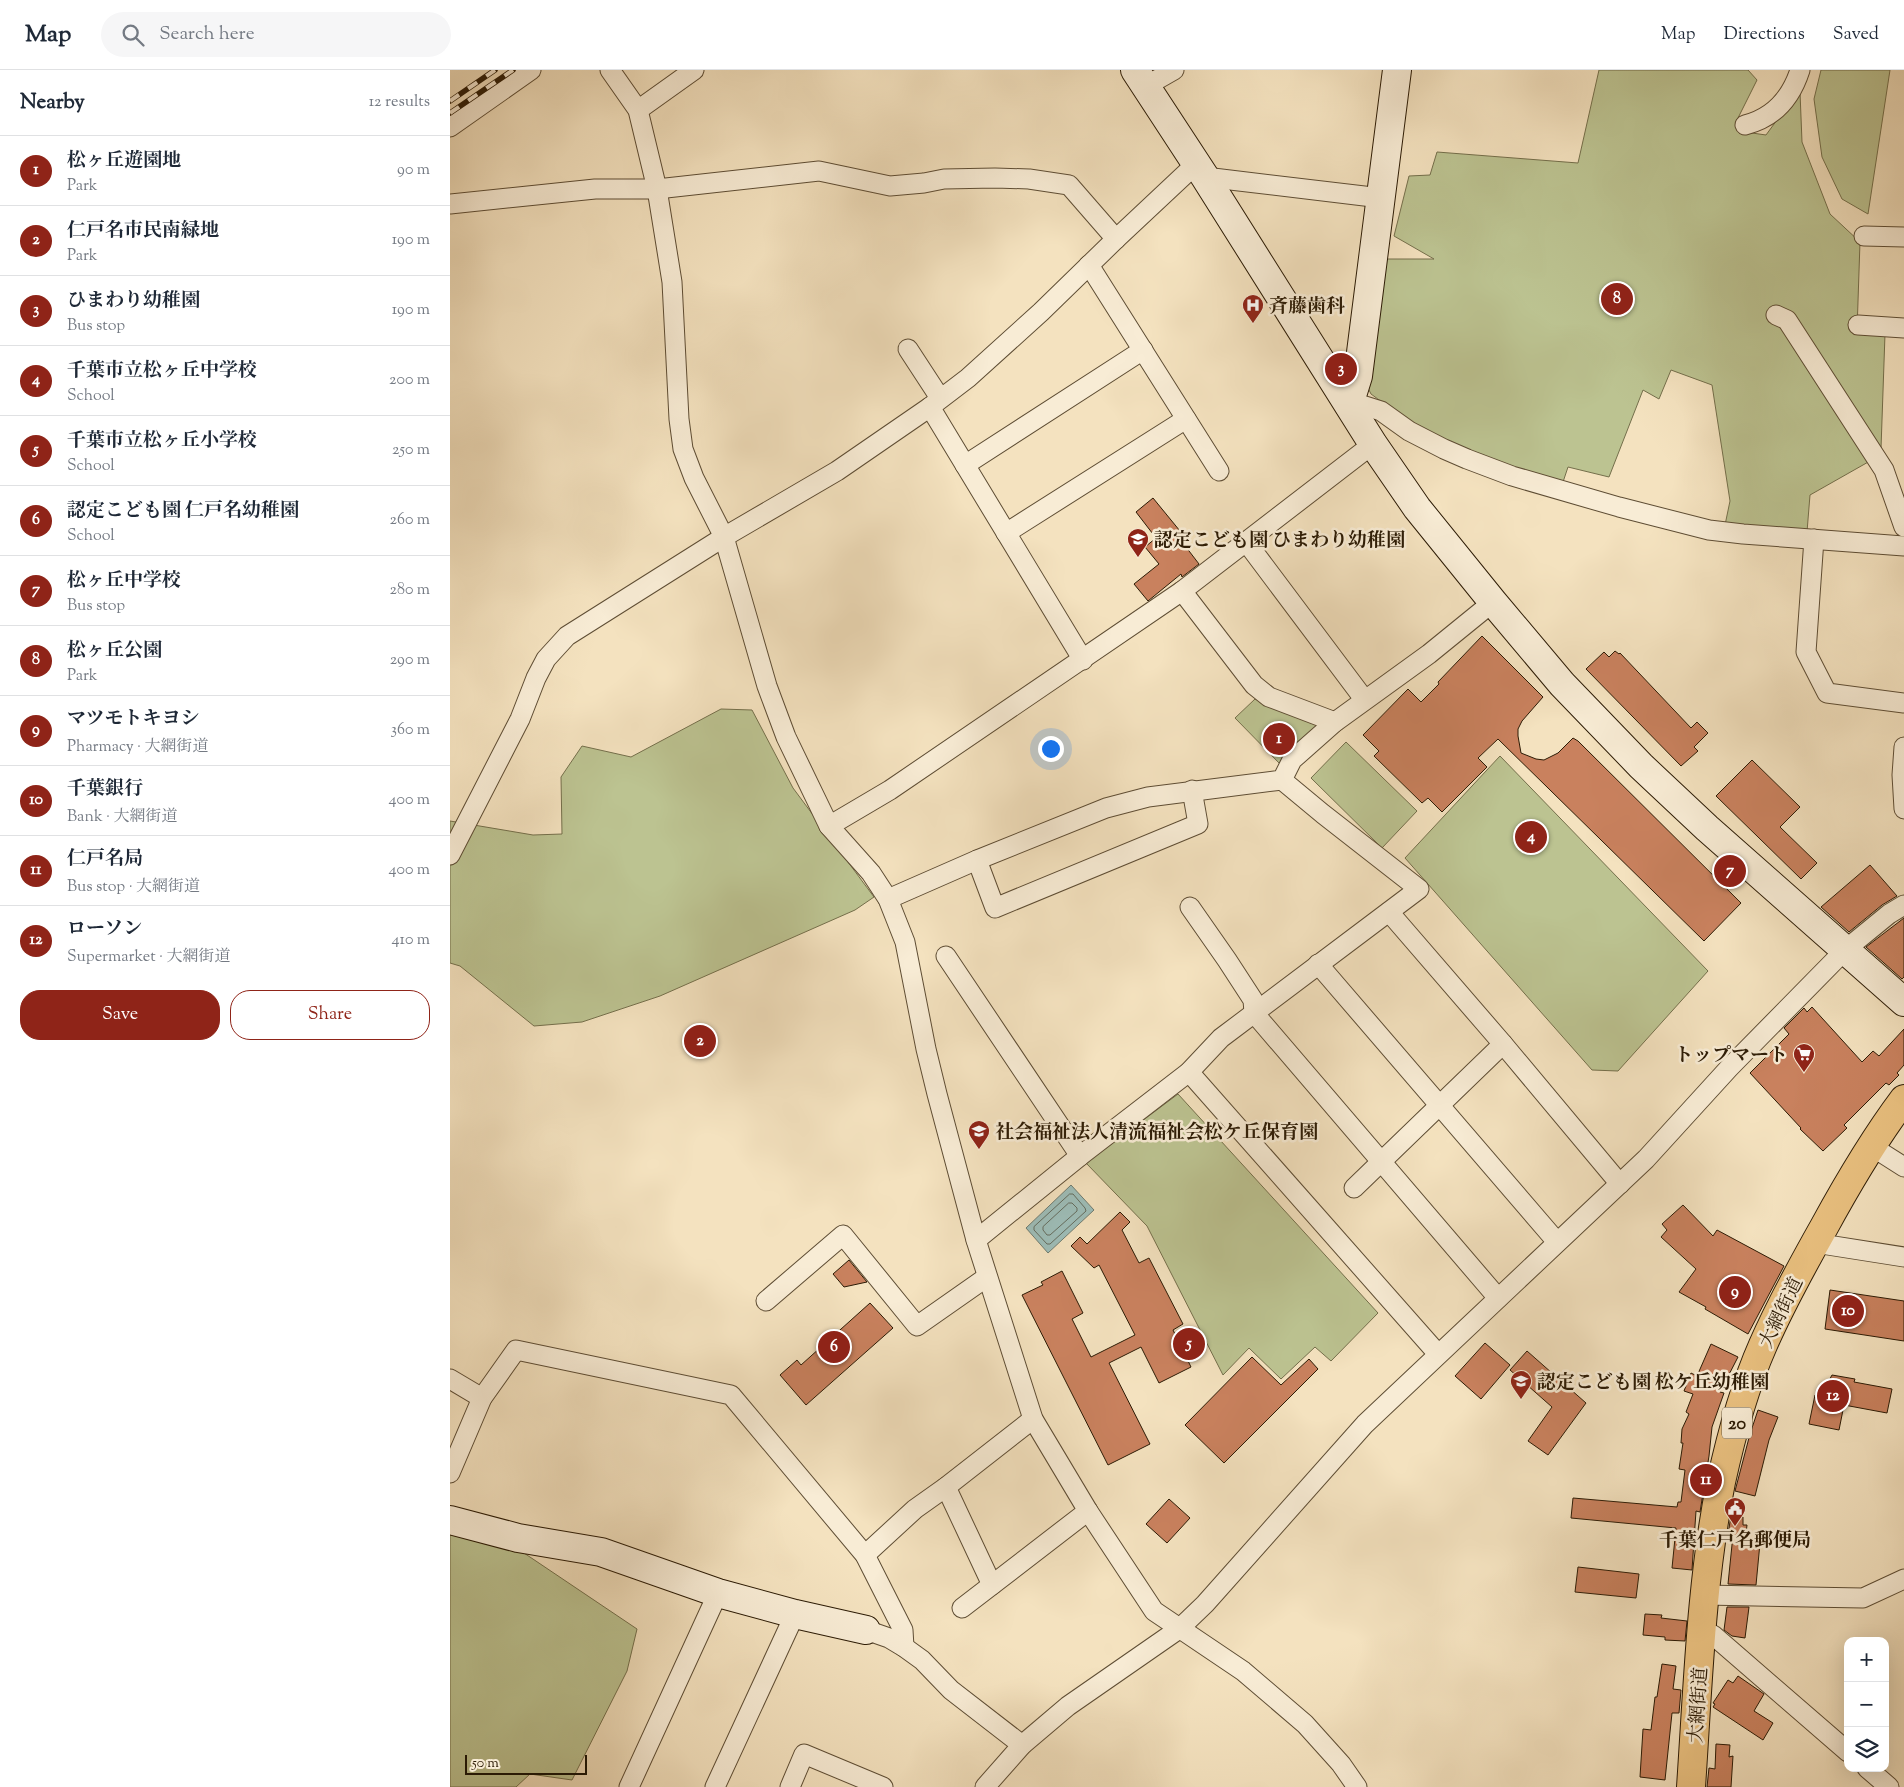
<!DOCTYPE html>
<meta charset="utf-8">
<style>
body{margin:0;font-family:"Sorts Mill Goudy","Noto Serif JP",serif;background:#f6f6f7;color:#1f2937}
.controls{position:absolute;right:15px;bottom:15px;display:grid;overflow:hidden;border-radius:10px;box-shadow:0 5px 20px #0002}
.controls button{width:45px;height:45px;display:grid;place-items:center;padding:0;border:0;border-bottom:1px solid #e0e1e3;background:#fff;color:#1f2937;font:25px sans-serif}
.scale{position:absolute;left:15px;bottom:12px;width:122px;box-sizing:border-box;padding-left:5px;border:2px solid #2c1b05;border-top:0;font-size:14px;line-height:18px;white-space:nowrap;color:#2c1b05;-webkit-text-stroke:4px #f8ecd5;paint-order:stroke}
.you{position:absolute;left:600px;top:678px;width:18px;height:18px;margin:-12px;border:4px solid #fff;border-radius:50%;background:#1a73e8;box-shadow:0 0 0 8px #1a73e833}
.badge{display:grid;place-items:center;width:32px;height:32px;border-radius:50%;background:#8f2418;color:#fff;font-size:16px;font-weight:700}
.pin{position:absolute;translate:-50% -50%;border:2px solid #fff;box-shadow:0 1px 5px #0006}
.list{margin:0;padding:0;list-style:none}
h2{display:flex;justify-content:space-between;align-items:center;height:65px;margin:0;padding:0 20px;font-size:21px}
h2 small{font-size:16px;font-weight:400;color:#747a83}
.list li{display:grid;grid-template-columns:32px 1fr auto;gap:15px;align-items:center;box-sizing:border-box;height:70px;padding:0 20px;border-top:1px solid #e0e1e3}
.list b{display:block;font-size:19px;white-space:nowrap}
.list p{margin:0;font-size:16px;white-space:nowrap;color:#747a83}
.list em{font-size:16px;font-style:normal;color:#747a83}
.actions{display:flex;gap:10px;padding:15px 20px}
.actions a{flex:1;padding:11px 0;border:1px solid #8f2418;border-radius:20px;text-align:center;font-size:18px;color:#8f2418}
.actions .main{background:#8f2418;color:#fff}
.icon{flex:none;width:28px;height:28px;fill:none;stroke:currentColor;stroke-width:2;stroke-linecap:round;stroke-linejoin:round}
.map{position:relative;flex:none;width:1454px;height:1717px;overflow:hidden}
header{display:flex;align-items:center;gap:30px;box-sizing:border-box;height:70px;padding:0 25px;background:#fff;border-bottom:1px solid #e0e1e3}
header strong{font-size:24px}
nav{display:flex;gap:28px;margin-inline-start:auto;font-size:18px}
.search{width:350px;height:45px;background:#f6f6f7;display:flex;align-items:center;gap:12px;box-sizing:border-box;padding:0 18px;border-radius:28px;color:#747a83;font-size:19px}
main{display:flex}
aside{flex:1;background:#fff}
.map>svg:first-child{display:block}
.green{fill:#bcc391;stroke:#746f4b}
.water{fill:#9dbdb8;stroke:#707c70}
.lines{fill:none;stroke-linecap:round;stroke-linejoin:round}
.shore{stroke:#646c5e;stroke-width:1}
.building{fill:#c9815e;stroke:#2c1b05}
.street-casing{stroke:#5e4d34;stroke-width:21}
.secondary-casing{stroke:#2c1b05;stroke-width:30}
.primary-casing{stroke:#2c1b05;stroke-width:30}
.street{stroke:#f8ecd5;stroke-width:19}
.secondary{stroke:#f8ecd5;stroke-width:28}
.primary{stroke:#eac180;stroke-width:28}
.rail-casing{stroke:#2c1b05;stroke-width:5.5}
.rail{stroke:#f8ecd5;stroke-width:4;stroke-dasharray:11;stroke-linecap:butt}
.labels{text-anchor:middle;stroke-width:5;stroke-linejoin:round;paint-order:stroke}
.shield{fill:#f8ecd5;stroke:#695a43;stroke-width:1}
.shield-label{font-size:18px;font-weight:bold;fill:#2c1b05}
.poi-label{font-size:19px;font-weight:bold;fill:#2c1b05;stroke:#f8ecd5;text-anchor:start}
.street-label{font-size:19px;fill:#2c1b05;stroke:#f8ecd5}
</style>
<header>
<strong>Map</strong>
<div class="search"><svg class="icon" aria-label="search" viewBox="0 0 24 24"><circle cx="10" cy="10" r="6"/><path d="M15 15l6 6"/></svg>Search here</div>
<nav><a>Map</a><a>Directions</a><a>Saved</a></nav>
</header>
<main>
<aside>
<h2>Nearby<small>12 results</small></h2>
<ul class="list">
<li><span class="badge">1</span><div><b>松ヶ丘遊園地</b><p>Park</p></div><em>90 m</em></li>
<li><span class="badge">2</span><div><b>仁戸名市民南緑地</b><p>Park</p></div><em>190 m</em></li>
<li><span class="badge">3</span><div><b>ひまわり幼稚園</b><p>Bus stop</p></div><em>190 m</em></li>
<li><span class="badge">4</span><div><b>千葉市立松ヶ丘中学校</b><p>School</p></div><em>200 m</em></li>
<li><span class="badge">5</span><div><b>千葉市立松ヶ丘小学校</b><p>School</p></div><em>250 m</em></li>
<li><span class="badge">6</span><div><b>認定こども園 仁戸名幼稚園</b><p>School</p></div><em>260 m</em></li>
<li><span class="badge">7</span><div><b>松ヶ丘中学校</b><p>Bus stop</p></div><em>280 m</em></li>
<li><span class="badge">8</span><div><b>松ヶ丘公園</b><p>Park</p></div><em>290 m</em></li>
<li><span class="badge">9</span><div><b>マツモトキヨシ</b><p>Pharmacy · 大網街道</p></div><em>360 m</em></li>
<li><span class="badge">10</span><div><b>千葉銀行</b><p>Bank · 大網街道</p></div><em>400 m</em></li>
<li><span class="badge">11</span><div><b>仁戸名局</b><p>Bus stop · 大網街道</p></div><em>400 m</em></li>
<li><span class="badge">12</span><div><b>ローソン</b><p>Supermarket · 大網街道</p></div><em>410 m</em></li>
</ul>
<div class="actions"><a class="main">Save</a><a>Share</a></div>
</aside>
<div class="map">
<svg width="1454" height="1717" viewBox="0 0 1454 1717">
<rect width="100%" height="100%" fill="#f4e2bf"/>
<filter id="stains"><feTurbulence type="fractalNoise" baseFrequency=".004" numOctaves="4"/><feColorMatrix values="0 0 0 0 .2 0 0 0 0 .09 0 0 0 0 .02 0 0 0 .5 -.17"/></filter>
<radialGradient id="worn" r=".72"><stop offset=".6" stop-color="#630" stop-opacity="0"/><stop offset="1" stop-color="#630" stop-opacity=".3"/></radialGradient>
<g class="green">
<path d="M1149,0H1298L1307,10L1287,50L1288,61L1316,65L1346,24L1350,22L1352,72L1380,144L1410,172L1407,261L1435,264L1430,407L1420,391L1360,425L1357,462L1275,455L1280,431L1262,315L1221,300L1209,329L1193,320L1159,407L1118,397L1113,412C1065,400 1015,384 972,360C954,351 938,336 921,324L918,318L930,197L938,189H984L944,166L959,106L980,105L987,82L1128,93Z"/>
<polygon points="1371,0 1440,0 1418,144 1392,129 1372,87 1364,29"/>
<polygon points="805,629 869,655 835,683 831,695 785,648"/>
<polygon points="271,639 302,640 343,718 424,827 405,840 210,926 132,952 84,956 10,896 0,893 0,751 83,765 112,764 111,707 132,676 181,687"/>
<polygon points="896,672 967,741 932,778 861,708"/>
<polygon points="1050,686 1258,901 1168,1001 1142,1000 955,788"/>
<polygon points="728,1024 928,1243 881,1291 865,1277 831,1309 799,1278 773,1305 697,1156 636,1093"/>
<polygon points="0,1448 74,1483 187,1559 177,1601 122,1710 80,1704 66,1717 0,1717"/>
</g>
<polygon class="water" points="621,1115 644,1140 598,1183 576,1158"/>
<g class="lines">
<g class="shore">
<polygon points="620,1124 623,1124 635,1138 636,1141 600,1174 597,1174 584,1160 584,1157"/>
<polygon points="619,1133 622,1133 627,1138 627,1141 600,1165 597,1165 593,1160 593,1157"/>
</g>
</g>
<g class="building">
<polygon points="703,428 730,461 726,464 749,494 732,507 731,504 698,531 684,514 709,494 695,477 706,468 686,442"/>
<polygon points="1032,566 1093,627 1072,651 1068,659 1068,666 1071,683 1086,689 1094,690 1108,683 1123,668 1128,671 1291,833 1254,871 1048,669 1028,688 1037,697 992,742 978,728 972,733 924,686 929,681 913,665 958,619 971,632 989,614 988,612"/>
<polygon points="1165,581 1169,584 1170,583 1241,658 1247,652 1258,663 1244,677 1248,681 1231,696 1136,599 1154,582 1159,587"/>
<polygon points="1302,690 1350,737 1330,757 1367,793 1351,809 1266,726"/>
<polygon points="1420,795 1447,826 1432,835 1399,862 1371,837"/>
<polygon points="1454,848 1454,907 1452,909 1416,877"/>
<polygon points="1362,937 1412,992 1423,981 1429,986 1454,959 1454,995 1447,1003 1449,1005 1439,1015 1436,1013 1394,1055 1397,1058 1373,1081 1350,1059 1351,1058 1300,1003 1339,964 1334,958 1354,938 1357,942"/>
<polygon points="1233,1135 1263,1166 1267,1160 1334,1196 1298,1264 1255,1239 1256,1237 1229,1222 1246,1199 1211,1167 1217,1160 1212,1154"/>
<polygon points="670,1142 680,1152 672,1160 689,1193 699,1188 733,1254 723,1260 741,1297 709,1313 691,1277 659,1293 700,1374 658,1395 572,1225 593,1215 591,1212 612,1201 633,1243 622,1249 641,1287 685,1265 649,1195 644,1198 621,1176 630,1167 637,1174"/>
<polygon points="399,1190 417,1212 394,1217 383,1204"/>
<polygon points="1380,1220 1454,1231 1454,1271 1375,1259"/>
<polygon points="420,1233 443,1258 356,1335 330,1305 347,1290 351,1295"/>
<polygon points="1035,1273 1060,1295 1031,1329 1005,1306"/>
<polygon points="1261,1274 1288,1287 1270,1322 1274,1323 1262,1357 1259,1386 1250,1442 1246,1441 1242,1500 1222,1498 1226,1458 1121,1448 1123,1428 1227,1437 1228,1432 1231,1432 1235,1400 1229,1399 1233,1373 1231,1373 1232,1359 1239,1344 1236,1342 1243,1324 1234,1321 1241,1303 1247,1306"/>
<polygon points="1077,1281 1136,1333 1098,1385 1078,1371 1102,1337 1060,1300"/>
<polygon points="802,1287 831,1315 859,1289 868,1299 774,1393 735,1355"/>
<polygon points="1382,1305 1405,1309 1404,1312 1442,1319 1437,1343 1394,1335 1389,1360 1359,1354 1365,1325 1370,1327"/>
<polygon points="1308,1340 1328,1347 1319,1370 1305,1426 1285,1421 1300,1364"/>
<polygon points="719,1429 740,1448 717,1473 696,1454"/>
<polygon points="1281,1445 1293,1447 1293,1455 1297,1455 1295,1472 1310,1473 1306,1515 1278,1514 1283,1465 1278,1465"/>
<polygon points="1128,1497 1189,1504 1186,1528 1125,1522"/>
<polygon points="1277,1537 1299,1537 1295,1568 1282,1566 1274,1560"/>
<polygon points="1195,1544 1212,1545 1211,1548 1237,1551 1235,1571 1215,1570 1215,1567 1193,1565"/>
<polygon points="1212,1594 1226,1596 1223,1619 1231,1620 1229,1643 1222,1643 1215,1710 1190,1707 1193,1659 1201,1660 1205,1627 1207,1627"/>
<polygon points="1288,1606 1314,1624 1304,1641 1323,1653 1313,1670 1263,1637 1265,1634 1263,1633 1278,1610 1283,1613"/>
<polygon points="1266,1674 1280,1675 1279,1687 1283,1686 1281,1717 1257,1717 1259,1698 1265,1699"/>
</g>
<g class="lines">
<g class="street-casing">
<g id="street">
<polyline points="160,0 188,40 207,119 222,212 229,349 233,379 244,408 274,467 317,616 336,667 379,756 421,803 438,829 455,872 476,979 487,1024 526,1170 583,1349 638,1441 704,1541 793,1601 855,1654 891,1694 907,1717"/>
<polyline points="696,16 724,0"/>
<polyline points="188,40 244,0"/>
<path d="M1295,55C1323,48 1341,28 1350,0"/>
<polyline points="0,57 81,0"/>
<polyline points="755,107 931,128"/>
<polyline points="0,134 145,119 207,119 369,101 440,116 474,113 494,109 545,108 579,109 619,115 666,169"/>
<polyline points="1414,166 1454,167"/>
<polyline points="639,195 769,401"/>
<polyline points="1326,245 1337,250 1434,400 1454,457"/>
<polyline points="1408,255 1454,258"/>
<polyline points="458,279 490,328"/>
<polyline points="899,335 912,335 931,341 959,361 994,379 1017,389 1062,406 1169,437 1259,460 1293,464 1454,476"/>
<polyline points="480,337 633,590"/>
<polyline points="515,395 693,280"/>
<polyline points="556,463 736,349"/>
<polyline points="1364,469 1356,582 1377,623 1454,633"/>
<polyline points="797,473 914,629"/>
<polyline points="732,521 804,615 819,627 885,652"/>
<polyline points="1454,677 1452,705 1454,739"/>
<polyline points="379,756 440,720 732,521 923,374"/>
<polyline points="0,785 70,649 86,608 96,589 117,566 274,467 387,401 480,337 518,308 591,242 666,169 746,94"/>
<polyline points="527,790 545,838 748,754 742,720"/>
<polyline points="438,829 527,790 656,738 698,727 832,710 842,690 885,652 979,584 1043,532"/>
<polyline points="740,837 777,890 803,930 804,943 1048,1228"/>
<polyline points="939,842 1053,974 1170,1114"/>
<polyline points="496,886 630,1086"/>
<polyline points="868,894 1107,1172"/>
<polyline points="739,1002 988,1284"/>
<polyline points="1421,1076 1454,1097"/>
<polyline points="904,1118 1053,974"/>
<polyline points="526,1170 630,1086 739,1002 771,968 969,819 873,744 832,710"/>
<polyline points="1365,1173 1454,1187"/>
<polyline points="316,1231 393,1165 467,1256 537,1207"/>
<polyline points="0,1309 32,1328"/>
<polyline points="0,1403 32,1328 66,1280 281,1325 415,1485 453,1560 454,1577"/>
<polyline points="496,1417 542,1515"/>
<polyline points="415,1485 465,1439 496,1417 583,1349"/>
<polyline points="1255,1525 1413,1528 1454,1509"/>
<polyline points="512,1538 638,1441"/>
<polyline points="416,1560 439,1568 454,1577 472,1590 501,1620 572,1675"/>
<polyline points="1251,1566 1263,1565 1398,1682"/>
<polyline points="1417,1698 1439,1717"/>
<polyline points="179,1717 268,1523"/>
<polyline points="265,1717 345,1544"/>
<polyline points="340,1717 354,1684 433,1717"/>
<polyline points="535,1717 572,1675 618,1636 729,1559 755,1534 915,1354 1196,1089 1279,998 1395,880 1439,844 1454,835"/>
</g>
</g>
<g class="secondary-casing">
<g id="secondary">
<polyline points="685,0 755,107 923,374 967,438 1043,532 1112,614 1191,696 1257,758 1454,932"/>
<polyline points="899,335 908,306 947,0"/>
<polyline points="0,1450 68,1468 151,1482 268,1523 345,1544 416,1560"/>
</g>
</g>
<g class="primary-casing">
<path id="primary" d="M1241,1717C1248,1615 1251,1512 1271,1412C1281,1366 1294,1318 1313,1275C1331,1234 1352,1196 1374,1157C1398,1113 1424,1069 1454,1029"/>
</g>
<use href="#street" class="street"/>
<use href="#secondary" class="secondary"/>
<use href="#primary" class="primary"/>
<g class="rail-casing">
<g id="rail">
<polyline points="0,31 45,0"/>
<polyline points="0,43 63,0"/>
</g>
</g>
<use href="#rail" class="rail"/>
</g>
<defs>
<g id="hospital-pin" transform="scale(1.125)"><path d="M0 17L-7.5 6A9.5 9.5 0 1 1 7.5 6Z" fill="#8f2418" stroke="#f8ecd5"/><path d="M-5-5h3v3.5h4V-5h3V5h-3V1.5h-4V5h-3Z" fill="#fff"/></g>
<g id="school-pin" transform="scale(1.125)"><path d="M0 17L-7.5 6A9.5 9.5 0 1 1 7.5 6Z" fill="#8f2418" stroke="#f8ecd5"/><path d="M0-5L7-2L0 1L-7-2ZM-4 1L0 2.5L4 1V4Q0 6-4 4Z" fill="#fff"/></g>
<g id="supermarket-pin" transform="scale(1.125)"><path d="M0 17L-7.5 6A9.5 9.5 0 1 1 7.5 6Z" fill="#8f2418" stroke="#f8ecd5"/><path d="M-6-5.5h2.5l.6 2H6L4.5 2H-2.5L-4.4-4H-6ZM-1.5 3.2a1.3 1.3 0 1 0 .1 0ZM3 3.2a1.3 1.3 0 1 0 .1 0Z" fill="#fff"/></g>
<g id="civic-pin" transform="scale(1.125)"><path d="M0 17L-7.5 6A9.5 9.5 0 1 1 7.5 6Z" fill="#8f2418" stroke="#f8ecd5"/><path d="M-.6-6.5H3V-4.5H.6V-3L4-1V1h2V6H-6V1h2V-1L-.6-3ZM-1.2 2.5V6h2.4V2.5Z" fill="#fff"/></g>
</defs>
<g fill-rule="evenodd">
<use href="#hospital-pin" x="803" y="235"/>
<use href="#school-pin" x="688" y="469"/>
<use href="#supermarket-pin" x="1354" y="984"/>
<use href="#school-pin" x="529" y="1061"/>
<use href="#school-pin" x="1071" y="1311"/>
<use href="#civic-pin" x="1285" y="1438"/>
</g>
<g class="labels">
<rect class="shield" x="1272" y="1337.5" width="30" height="31" rx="4"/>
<g class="shield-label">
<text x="1287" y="1359">20</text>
</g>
<g class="poi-label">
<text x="819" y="242">斉藤歯科</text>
<text x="704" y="476">認定こども園 ひまわり幼稚園</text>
<text x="1338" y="991" text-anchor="end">トップマート</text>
<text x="545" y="1068">社会福祉法人清流福祉会松ケ丘保育園</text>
<text x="1087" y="1318">認定こども園 松ケ丘幼稚園</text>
<text x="1285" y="1476" text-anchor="middle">千葉仁戸名郵便局</text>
</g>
<g class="street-label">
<text transform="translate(1330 1242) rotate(-64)" y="7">大網街道</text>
<text transform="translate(1247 1635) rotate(-86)" y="7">大網街道</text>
</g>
</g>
<rect width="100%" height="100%" filter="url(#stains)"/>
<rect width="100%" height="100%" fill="url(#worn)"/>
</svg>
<div class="controls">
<button>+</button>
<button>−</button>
<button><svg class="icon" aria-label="layers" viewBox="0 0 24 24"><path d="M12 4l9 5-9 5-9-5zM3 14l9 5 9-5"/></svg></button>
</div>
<div class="scale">50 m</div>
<div class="you"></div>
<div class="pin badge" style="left:829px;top:669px">1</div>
<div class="pin badge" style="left:250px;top:971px">2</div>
<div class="pin badge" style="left:891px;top:299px">3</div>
<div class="pin badge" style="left:1081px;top:767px">4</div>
<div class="pin badge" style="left:739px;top:1274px">5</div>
<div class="pin badge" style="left:384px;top:1277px">6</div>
<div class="pin badge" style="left:1280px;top:801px">7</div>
<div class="pin badge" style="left:1167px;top:229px">8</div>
<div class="pin badge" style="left:1285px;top:1222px">9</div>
<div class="pin badge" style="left:1398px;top:1241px">10</div>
<div class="pin badge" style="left:1256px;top:1410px">11</div>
<div class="pin badge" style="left:1383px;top:1326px">12</div>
</div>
</main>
